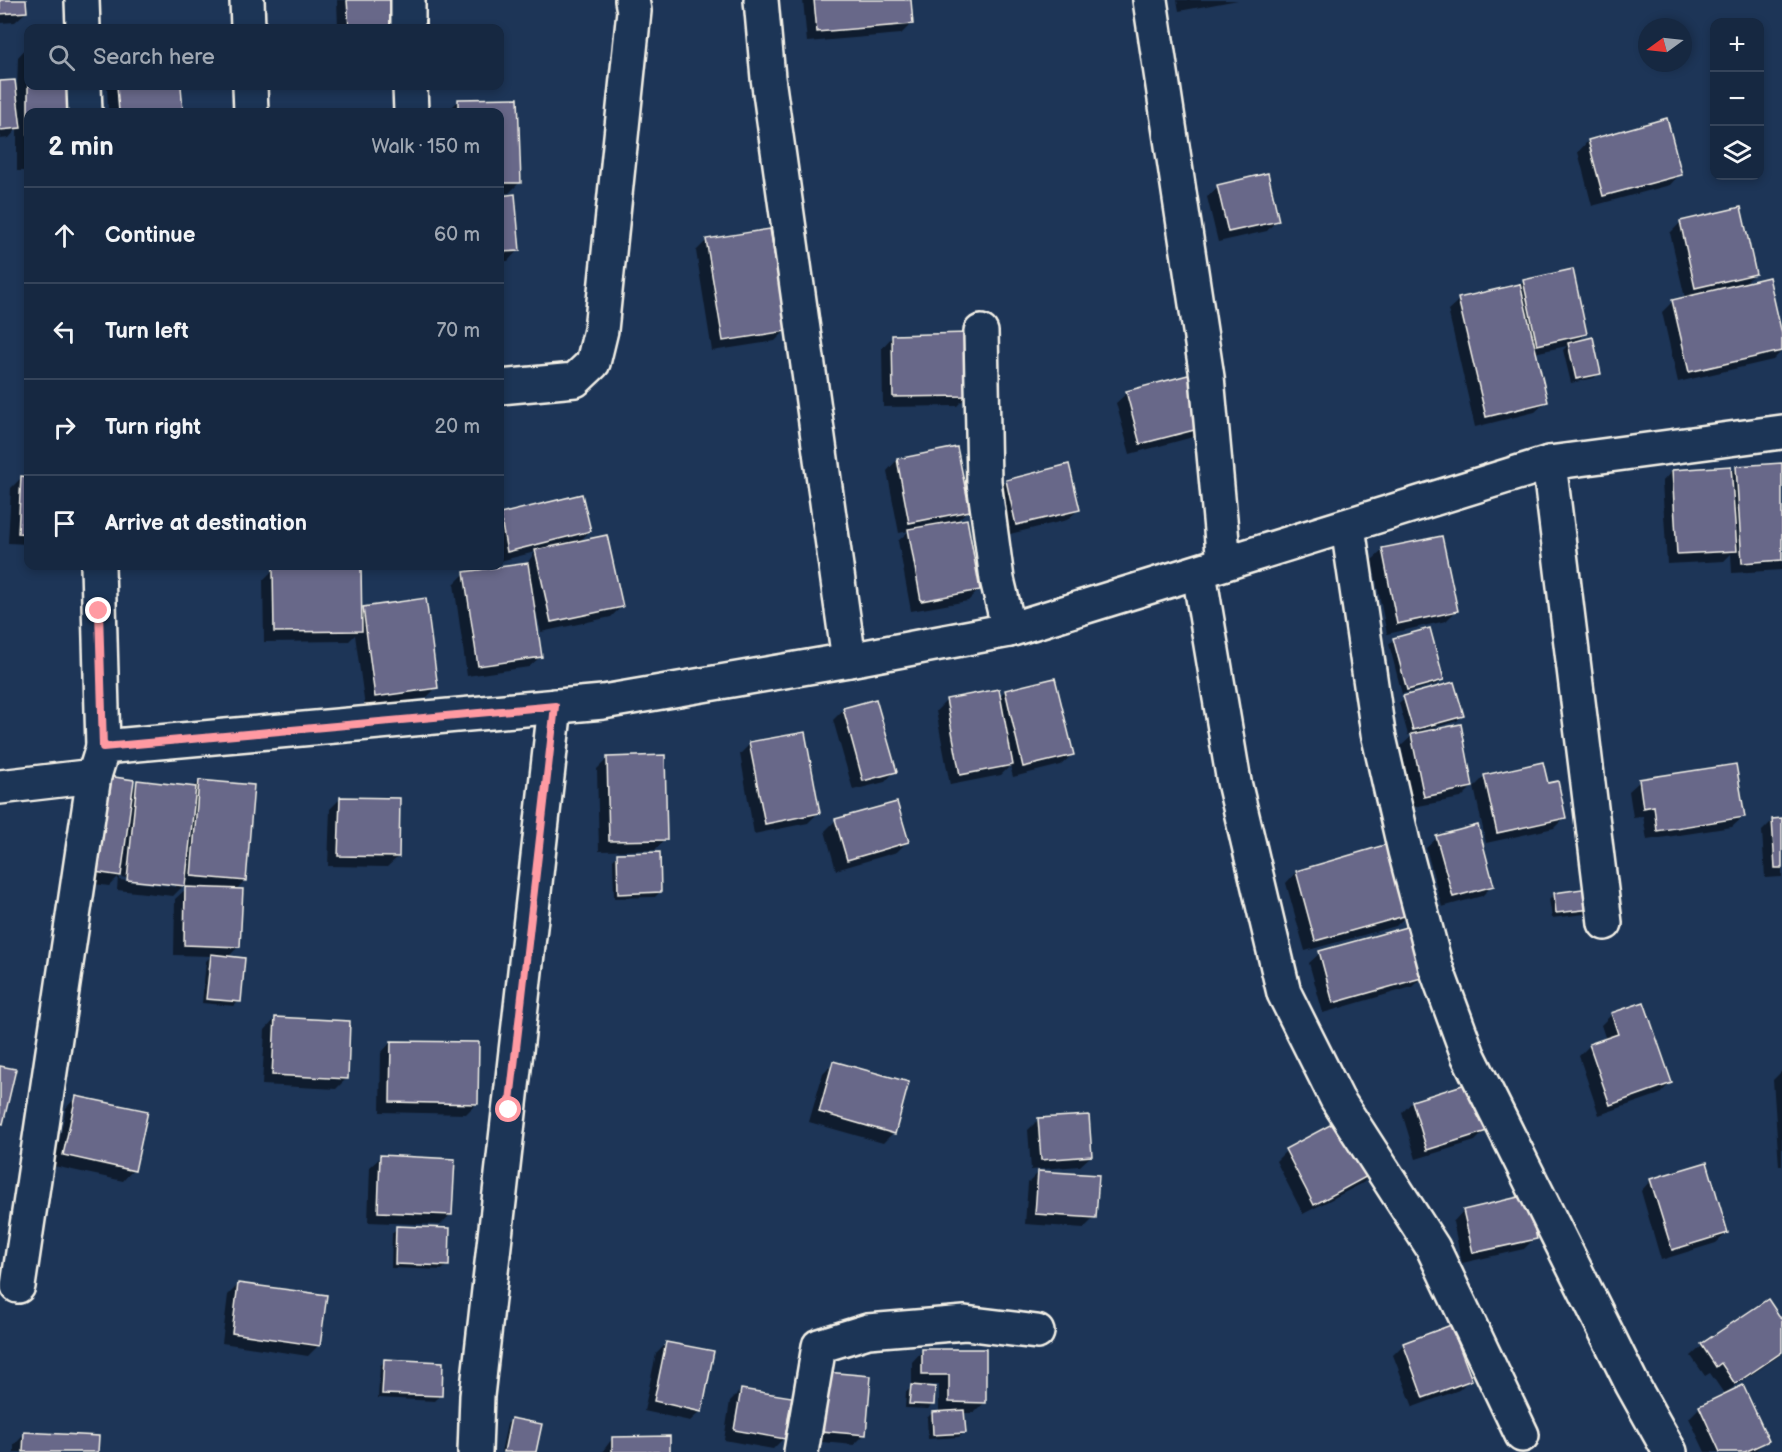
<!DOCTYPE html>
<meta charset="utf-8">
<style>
body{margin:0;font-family:"Balsamiq Sans",sans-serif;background:#23344c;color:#f1f3f6}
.controls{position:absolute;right:18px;top:18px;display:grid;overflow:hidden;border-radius:12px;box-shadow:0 3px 9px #0003}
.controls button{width:54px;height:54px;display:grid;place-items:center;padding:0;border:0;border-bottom:2px solid #35445a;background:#162841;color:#f1f3f6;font:30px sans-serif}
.compass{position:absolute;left:1638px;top:18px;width:54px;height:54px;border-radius:50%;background:#162841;box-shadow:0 3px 9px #0003;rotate:255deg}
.stop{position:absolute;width:18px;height:18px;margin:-14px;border:4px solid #ff9aa2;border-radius:50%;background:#fff}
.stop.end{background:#ff9aa2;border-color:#fff;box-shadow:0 2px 6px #0008}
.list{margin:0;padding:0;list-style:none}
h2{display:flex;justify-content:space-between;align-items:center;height:78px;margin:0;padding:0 24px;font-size:26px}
h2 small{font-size:20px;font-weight:400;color:#9ea6b1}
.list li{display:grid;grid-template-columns:39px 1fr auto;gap:18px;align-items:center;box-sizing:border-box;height:96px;padding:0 24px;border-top:2px solid #35445a}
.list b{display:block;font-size:22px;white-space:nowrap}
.list em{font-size:20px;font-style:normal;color:#9ea6b1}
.icon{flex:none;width:33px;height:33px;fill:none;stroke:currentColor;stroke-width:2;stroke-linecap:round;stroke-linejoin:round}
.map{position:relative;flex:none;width:1782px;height:1452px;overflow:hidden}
.search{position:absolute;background:#162841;box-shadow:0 3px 9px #0003;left:24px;top:24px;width:480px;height:66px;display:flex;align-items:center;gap:15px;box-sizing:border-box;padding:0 21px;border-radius:12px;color:#9ea6b1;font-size:22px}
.panel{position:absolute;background:#162841;box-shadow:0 3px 9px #0003;left:24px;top:108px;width:480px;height:462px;border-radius:12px}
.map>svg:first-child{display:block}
.shadow{fill:#0007;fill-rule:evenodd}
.building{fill:#686789;stroke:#f4f1e8;stroke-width:1.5}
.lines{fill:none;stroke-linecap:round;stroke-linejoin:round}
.minor-casing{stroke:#f4f1e8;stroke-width:38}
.minor{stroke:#1d3557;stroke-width:33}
.route{stroke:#ff9aa2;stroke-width:8}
</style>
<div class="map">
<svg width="1782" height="1452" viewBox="0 0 1782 1452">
<rect width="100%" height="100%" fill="#1d3557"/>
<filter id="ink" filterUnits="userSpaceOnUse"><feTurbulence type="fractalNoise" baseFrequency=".0167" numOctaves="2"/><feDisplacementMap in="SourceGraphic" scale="12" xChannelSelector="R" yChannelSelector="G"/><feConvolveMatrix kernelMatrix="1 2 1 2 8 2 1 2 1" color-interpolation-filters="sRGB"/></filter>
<g filter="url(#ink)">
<g class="shadow">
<polygon points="0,0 25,0 26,12 15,22 0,23"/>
<polygon points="337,0 398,0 399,28 338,28"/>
<polygon points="803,0 909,0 911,24 901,34 807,42"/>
<polygon points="1177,0 1238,0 1179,11"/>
<polygon points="28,46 28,86 78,86 78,112 28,112 28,171 17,171 17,129 9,138 0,139 0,83 17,92 18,57"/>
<polygon points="107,86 180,86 181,112 108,112"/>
<polygon points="517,99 520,182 509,193 500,193 500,112 448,111 458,101"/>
<polygon points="1588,141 1680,174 1670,185 1592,206 1578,152"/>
<polygon points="1218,187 1277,220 1267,231 1218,242 1207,197"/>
<polygon points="514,196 518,250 508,261 500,261 500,197"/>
<polygon points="1740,209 1755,273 1743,285 1782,341 1782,351 1773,360 1678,382 1662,312 1673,301 1685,298 1670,233 1680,223"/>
<polygon points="706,241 785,331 775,341 712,351 696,251"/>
<polygon points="1524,282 1585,334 1576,343 1599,373 1594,378 1571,383 1563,350 1567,346 1534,353 1546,402 1535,412 1475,427 1448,310 1459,300 1520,285"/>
<polygon points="892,337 968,395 957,406 883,407 882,348"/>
<polygon points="1127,393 1204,426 1193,437 1130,454 1116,403"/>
<polygon points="897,460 968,510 956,522 979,590 968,601 911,611 898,541 909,531 899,533 887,471"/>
<polygon points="1782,465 1782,570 1732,573 1731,554 1724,561 1667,564 1662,482 1672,471 1730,474 1737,467"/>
<polygon points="21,478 28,478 28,544 8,543 11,488"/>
<polygon points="1007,481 1078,510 1067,520 1006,535 996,492"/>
<polygon points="581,496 590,531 578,543 621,607 611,617 541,632 536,611 534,612 540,657 529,667 467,676 454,584 464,574 526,565 535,552 500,561 500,516"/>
<polygon points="1383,550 1456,611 1446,621 1387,634 1372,560"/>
<polygon points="274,569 360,612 363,609 436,688 426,698 365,707 355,635 349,641 264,642 263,580"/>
<polygon points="1394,639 1443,679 1438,684 1402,694 1389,644"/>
<polygon points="1005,691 1072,755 1061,765 1013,777 1010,766 1001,775 950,785 936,711 947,700 999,697"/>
<polygon points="1404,698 1462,716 1457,721 1408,735 1399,703"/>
<polygon points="844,709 895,771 885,782 853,790 833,720"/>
<polygon points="1415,733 1472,787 1461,798 1413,807 1401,746"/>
<polygon points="750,744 818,813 808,823 754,834 740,754"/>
<polygon points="608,758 665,839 655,850 599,851 597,769"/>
<polygon points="1485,776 1547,785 1564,818 1554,828 1486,843 1474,787"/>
<path d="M200,781L245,880L235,891L239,946L228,957L239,1001L234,1006L202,1003L206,961L211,956L174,955L175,899L188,887L183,886L173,896L117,890L118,877L109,886L65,880L138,782L193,788ZM119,877L176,883V887L119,880Z"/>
<polygon points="1640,781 1743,817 1732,827 1647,840 1643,816 1633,817 1629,791"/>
<polygon points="340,799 398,857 387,867 328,866 330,809"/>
<polygon points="1782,819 1782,877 1765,878 1762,831 1773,820"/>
<polygon points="836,820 907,842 897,852 836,870 825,831"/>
<polygon points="1437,838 1493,885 1482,896 1442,907 1426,848"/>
<polygon points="618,855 660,892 655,897 614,898 613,860"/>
<polygon points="1296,872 1407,915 1396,926 1305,951 1286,883"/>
<polygon points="1554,894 1590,909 1585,914 1552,918 1549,899"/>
<polygon points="1320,953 1423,976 1412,987 1323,1013 1309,963"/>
<polygon points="1643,1004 1670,1083 1660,1094 1599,1115 1579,1056 1590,1045 1606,1040 1601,1025 1611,1015"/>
<polygon points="275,1019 347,1078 336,1089 262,1085 265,1030"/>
<polygon points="391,1042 477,1103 466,1114 380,1112 381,1053"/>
<polygon points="834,1062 893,1133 883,1143 809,1122 823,1073"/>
<polygon points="1782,1071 1782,1166 1779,1166 1773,1080"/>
<polygon points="76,1097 133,1170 123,1181 54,1166 66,1108"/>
<polygon points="1412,1102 1485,1131 1475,1141 1416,1159 1402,1113"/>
<polygon points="1039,1119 1091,1156 1080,1166 1031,1170 1028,1130"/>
<polygon points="1286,1151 1373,1172 1363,1183 1303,1214 1276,1161"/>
<polygon points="381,1157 451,1214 440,1225 368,1222 370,1167"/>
<polygon points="1039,1172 1095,1217 1084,1228 1025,1224 1028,1183"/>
<polygon points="1651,1180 1727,1233 1716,1243 1661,1260 1641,1191"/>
<polygon points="1463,1211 1535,1238 1524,1249 1462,1263 1453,1222"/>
<polygon points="397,1228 447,1265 442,1270 391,1268 392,1233"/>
<polygon points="239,1284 319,1345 308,1356 222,1343 228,1295"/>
<polygon points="1767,1301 1782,1323 1782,1354 1725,1393 1767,1440 1754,1452 1705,1452 1689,1418 1700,1407 1725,1395 1710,1373 1705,1376 1691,1356 1702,1346"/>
<polygon points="667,1343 701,1411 690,1421 644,1411 656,1354"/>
<polygon points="1404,1344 1470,1379 1459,1390 1413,1407 1393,1355"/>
<polygon points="922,1351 985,1402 974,1413 963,1413 964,1432 959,1437 928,1439 927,1418 932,1413 939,1413 939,1385 927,1385 933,1404 928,1409 905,1408 906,1392 912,1387 912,1362"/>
<polygon points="385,1361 440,1396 435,1401 378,1398 380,1366"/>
<polygon points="827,1374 864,1435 854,1445 811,1441"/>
<polygon points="741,1390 784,1438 773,1449 724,1440 730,1401"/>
<polygon points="512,1419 535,1452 501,1452 507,1424"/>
<polygon points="25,1434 97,1452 14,1452 14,1445"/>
<polygon points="612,1439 669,1452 602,1452"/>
</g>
<g class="building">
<polygon points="0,0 26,0 27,12 0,14"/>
<polygon points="347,0 399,0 400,28 349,28"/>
<polygon points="814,0 911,0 913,24 817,32"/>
<polygon points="28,45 28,86 80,86 79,112 28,112 28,161"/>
<polygon points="15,80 21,128 0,130 0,81"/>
<polygon points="117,86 181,86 183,112 119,112"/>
<polygon points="518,98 521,183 500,183 500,112 458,112 458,99"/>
<polygon points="1667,118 1682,175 1603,196 1588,140"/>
<polygon points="1268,173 1279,221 1228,232 1217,185"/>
<polygon points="515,194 520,251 500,252 500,196"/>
<polygon points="1741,207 1756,274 1695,288 1680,221"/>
<polygon points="770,229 787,331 723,341 706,239"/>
<polygon points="1573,269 1587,334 1537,345 1523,280"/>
<polygon points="1769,277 1782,334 1782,351 1689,372 1672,300"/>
<polygon points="1520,284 1548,402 1486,417 1458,298"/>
<polygon points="967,333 969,396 893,397 892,335"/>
<polygon points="1593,337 1601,374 1576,379 1568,343"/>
<polygon points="1192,374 1206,427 1140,444 1126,391"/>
<polygon points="957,447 970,511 909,523 897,459"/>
<polygon points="1782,463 1782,560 1742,563 1736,466"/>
<polygon points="1069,464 1080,510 1016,525 1006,480"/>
<polygon points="1731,466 1737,551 1677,554 1672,470"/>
<polygon points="21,476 28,477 28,534 18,533"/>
<polygon points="582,494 591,531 507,552 500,514"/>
<polygon points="967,519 980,590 921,601 908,529"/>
<polygon points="607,535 623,607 551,622 535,550"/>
<polygon points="1442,536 1458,611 1397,624 1382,548"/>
<polygon points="528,563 542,657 478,666 464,572"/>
<polygon points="361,566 362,631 274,632 273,568"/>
<polygon points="426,598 438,688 375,697 363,607"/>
<polygon points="1430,628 1444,680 1407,690 1393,638"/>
<polygon points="1055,678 1074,755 1023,767 1005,690"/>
<polygon points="1454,682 1464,716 1413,730 1403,696"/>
<polygon points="999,689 1013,765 960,775 946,699"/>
<polygon points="876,699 897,772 863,781 843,708"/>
<polygon points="1461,724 1473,787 1424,797 1411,734"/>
<polygon points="805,732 820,813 765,824 749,742"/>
<polygon points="665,755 667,840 609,841 607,757"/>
<polygon points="1543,762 1548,783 1558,781 1566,818 1497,833 1484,775"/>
<polygon points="1736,764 1745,817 1657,831 1654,806 1643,808 1639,779"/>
<polygon points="88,773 134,780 121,876 75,869"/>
<polygon points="137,780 196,787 185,886 127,880"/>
<polygon points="199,780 254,785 246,881 191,876"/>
<polygon points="340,797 400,798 399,857 338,856"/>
<polygon points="897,802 909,842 847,860 835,819"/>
<polygon points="1782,818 1782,868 1775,868 1772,819"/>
<polygon points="1478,825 1494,886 1453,897 1436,836"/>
<polygon points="1388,844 1408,915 1315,941 1296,871"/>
<polygon points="660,852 661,892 618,894 617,853"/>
<polygon points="185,887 243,889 240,947 184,945"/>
<polygon points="1589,888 1592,909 1556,913 1554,893"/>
<polygon points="1410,926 1425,977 1333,1003 1319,951"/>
<polygon points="211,954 245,958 241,1002 206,999"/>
<polygon points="1644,1002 1672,1083 1610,1105 1589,1044 1618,1034 1611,1013"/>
<polygon points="275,1017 350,1021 348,1079 272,1075"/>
<polygon points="391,1041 479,1042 478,1104 390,1102"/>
<polygon points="833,1061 909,1082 895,1134 819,1112"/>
<polygon points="0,1066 16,1069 3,1124 0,1123"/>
<polygon points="1472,1082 1487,1131 1427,1150 1412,1101"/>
<polygon points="76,1096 148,1111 135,1171 63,1155"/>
<polygon points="1089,1115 1092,1156 1041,1160 1038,1118"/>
<polygon points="1345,1117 1375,1172 1314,1205 1285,1149"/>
<polygon points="380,1155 455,1159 452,1215 378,1212"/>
<polygon points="1707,1162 1728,1233 1672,1250 1650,1179"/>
<polygon points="1038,1171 1099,1175 1096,1218 1035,1214"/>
<polygon points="1527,1195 1537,1239 1473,1253 1463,1210"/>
<polygon points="396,1226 450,1228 449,1266 395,1264"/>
<polygon points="238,1283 327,1295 320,1346 232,1333"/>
<polygon points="1768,1299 1782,1320 1782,1352 1735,1384 1721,1363 1716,1367 1701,1344"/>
<polygon points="1451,1325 1472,1380 1423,1398 1403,1343"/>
<polygon points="666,1342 714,1351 702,1412 654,1401"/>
<polygon points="922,1349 986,1349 986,1403 949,1402 949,1375 922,1375"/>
<polygon points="384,1359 443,1362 442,1396 382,1394"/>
<polygon points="826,1372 871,1376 866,1435 821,1431"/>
<polygon points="911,1385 935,1387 934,1405 909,1404"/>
<polygon points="1743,1385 1769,1441 1745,1452 1720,1452 1699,1406"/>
<polygon points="741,1389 792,1397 785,1439 734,1430"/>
<polygon points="964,1410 966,1433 933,1435 932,1412"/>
<polygon points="511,1418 542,1424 536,1452 504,1452"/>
<polygon points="24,1432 99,1436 98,1452 23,1452"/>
<polygon points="670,1436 670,1452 612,1452 612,1437"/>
</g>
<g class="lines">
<g class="minor-casing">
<g id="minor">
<polyline points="82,0 83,28"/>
<polyline points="247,0 248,28"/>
<polyline points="408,0 408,28"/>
<polyline points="761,0 768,78 849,660"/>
<polyline points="1150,0 1207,377 1224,563"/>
<polyline points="84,86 85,112"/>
<polyline points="250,86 251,112"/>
<polyline points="410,86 411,112"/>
<polyline points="981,332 984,482 997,579 1009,630"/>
<polyline points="500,387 575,380 593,363 601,330 634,11 632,0"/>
<polyline points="1549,463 1605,923"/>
<polyline points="1348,527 1378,733 1405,851 1436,968 1468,1055 1632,1384 1670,1452"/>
<polyline points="98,566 103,747"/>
<polyline points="1199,573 1234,782 1284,993 1337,1099 1433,1248 1522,1435"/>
<polyline points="0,787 94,776 103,747 603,702 849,660 1009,630 1549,463 1782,432"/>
<polyline points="18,1286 94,776"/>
<polyline points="475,1452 477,1396 555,706"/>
<polyline points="801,1452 819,1346 868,1331 965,1323 1037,1332"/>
</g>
</g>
<use href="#minor" class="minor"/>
</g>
</g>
<g class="lines" filter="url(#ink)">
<polyline class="route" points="99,611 103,747 555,706 509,1110"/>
</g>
</svg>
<div class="controls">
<button>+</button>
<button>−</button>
<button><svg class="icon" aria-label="layers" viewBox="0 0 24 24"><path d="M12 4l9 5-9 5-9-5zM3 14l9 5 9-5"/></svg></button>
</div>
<svg class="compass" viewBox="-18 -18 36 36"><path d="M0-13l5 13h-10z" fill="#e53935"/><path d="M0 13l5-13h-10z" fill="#9ea6b1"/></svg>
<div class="stop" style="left:509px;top:1110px"></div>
<div class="stop end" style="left:99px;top:611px"></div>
<div class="search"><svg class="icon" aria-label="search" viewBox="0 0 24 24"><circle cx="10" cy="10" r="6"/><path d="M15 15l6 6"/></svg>Search here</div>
<section class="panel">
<h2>2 min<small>Walk · 150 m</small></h2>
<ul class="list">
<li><svg class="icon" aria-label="ahead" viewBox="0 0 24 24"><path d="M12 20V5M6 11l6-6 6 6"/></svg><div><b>Continue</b></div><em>60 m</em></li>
<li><svg class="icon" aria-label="left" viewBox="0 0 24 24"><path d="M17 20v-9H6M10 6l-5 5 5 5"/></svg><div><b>Turn left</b></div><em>70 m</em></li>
<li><svg class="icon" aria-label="right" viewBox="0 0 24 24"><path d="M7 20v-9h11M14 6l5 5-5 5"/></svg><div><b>Turn right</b></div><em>20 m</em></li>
<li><svg class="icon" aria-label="arrive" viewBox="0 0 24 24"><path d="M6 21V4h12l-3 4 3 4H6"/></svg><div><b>Arrive at destination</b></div></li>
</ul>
</section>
</div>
